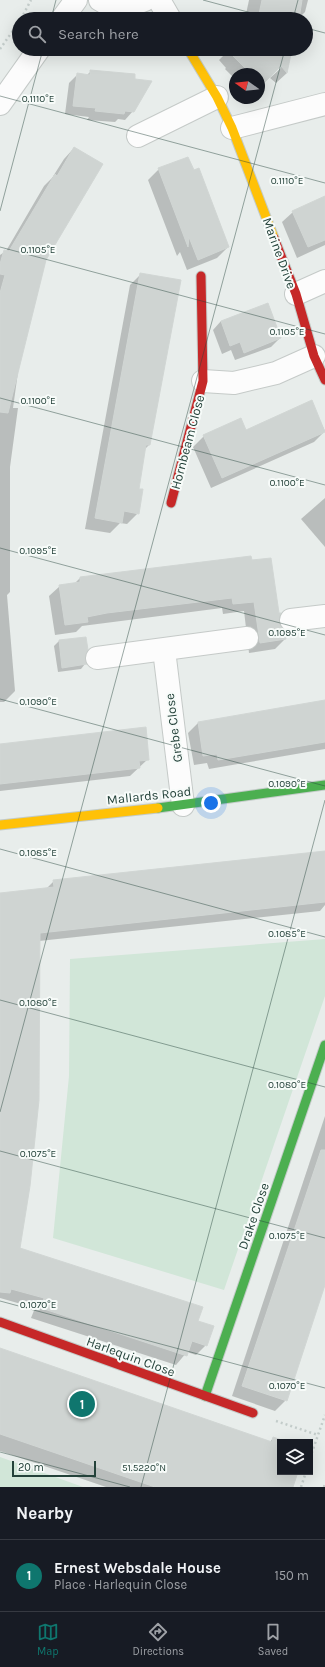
<!DOCTYPE html>
<meta charset="utf-8">
<style>
body{margin:0;font-family:Karla,sans-serif;background:#20242c;color:#f1f3f6}
.controls{position:absolute;right:12px;bottom:12px;display:grid;overflow:hidden;border-radius:0px;box-shadow:0 4px 16px #0002}
.controls button{width:36px;height:36px;display:grid;place-items:center;padding:0;border:0;border-bottom:1px solid #363941;background:#171b24;color:#f1f3f6;font:20px sans-serif}
.compass{position:absolute;left:229px;top:68px;width:36px;height:36px;border-radius:50%;background:#171b24;box-shadow:0 4px 16px #0002;rotate:285deg}
.scale{position:absolute;left:12px;bottom:10px;width:84px;box-sizing:border-box;padding-left:4px;border:2px solid #24423a;border-top:0;font-size:11px;line-height:14px;white-space:nowrap;color:#24423a;-webkit-text-stroke:3px #f7fbf9;paint-order:stroke}
.you{position:absolute;left:211px;top:803px;width:14px;height:14px;margin:-10px;border:3px solid #fff;border-radius:50%;background:#1a73e8;box-shadow:0 0 0 6px #1a73e833}
.badge{display:grid;place-items:center;width:26px;height:26px;border-radius:50%;background:#0f766e;color:#fff;font-size:13px;font-weight:700}
.pin{position:absolute;translate:-50% -50%;border:2px solid #fff;box-shadow:0 1px 4px #0006}
.list{margin:0;padding:0;list-style:none}
h2{display:flex;justify-content:space-between;align-items:center;height:52px;margin:0;padding:0 16px;font-size:17px}
h2 small{font-size:13px;font-weight:400;color:#9ea1a6}
.list li{display:grid;grid-template-columns:26px 1fr auto;gap:12px;align-items:center;box-sizing:border-box;height:72px;padding:0 16px;border-top:1px solid #363941}
.list b{display:block;font-size:15px;white-space:nowrap}
.list p{margin:0;font-size:13px;white-space:nowrap;color:#9ea1a6}
.list em{font-size:13px;font-style:normal;color:#9ea1a6}
.icon{flex:none;width:22px;height:22px;fill:none;stroke:currentColor;stroke-width:2;stroke-linecap:round;stroke-linejoin:round}
.map{position:relative;flex:none;width:325px;height:1487px;overflow:hidden}
.search{position:absolute;background:#171b24;box-shadow:0 4px 16px #0002;left:12px;right:12px;top:12px;height:44px;display:flex;align-items:center;gap:10px;box-sizing:border-box;padding:0 14px;border-radius:22px;color:#9ea1a6;font-size:15px}
.sheet{height:124px;background:#171b24}
nav{display:flex;justify-content:space-around;align-items:center;box-sizing:border-box;height:56px;border-top:1px solid #363941;background:#171b24;font-size:11px;color:#9ea1a6}
nav a{display:grid;justify-items:center;gap:2px}
nav .on{color:#0f766e}
.map>svg:first-child{display:block}
.green{fill:#d1e6d8}
.shadow{fill:#0003}
.building{fill:#cfd4d2;stroke:#d1d6d4}
.lines{fill:none;stroke-linecap:round;stroke-linejoin:round}
.street-casing{stroke:#c5cac8;stroke-width:24}
.fast-casing{stroke:#c3cbc8;stroke-width:11}
.slow-casing{stroke:#c3cbc8;stroke-width:11}
.jam-casing{stroke:#c3cbc8;stroke-width:11}
.path{stroke:#c3ccca;stroke-width:2.5;stroke-dasharray:2 3;stroke-linecap:butt}
.street{stroke:#fcfcfc;stroke-width:22}
.fast{stroke:#4caf50;stroke-width:9}
.slow{stroke:#ffc107;stroke-width:9}
.jam{stroke:#c62828;stroke-width:9}
.ticks{fill:none;stroke:#24423a;stroke-width:1;stroke-opacity:0.45}
.labels{text-anchor:middle;stroke-width:4;stroke-linejoin:round;paint-order:stroke}
.street-label{font-size:13px;fill:#24423a;stroke:#f7fbf9}
.ticks-label{font-size:10px;text-anchor:middle;fill:#24423a;stroke:#f7fbf9;stroke-width:4;stroke-linejoin:round;paint-order:stroke}
</style>
<div class="map">
<svg width="325" height="1487" viewBox="0 0 325 1487">
<rect width="100%" height="100%" fill="#e8edeb"/>
<g class="green">
<polygon points="325,939 325,996 224,1290 53,1238 69,1076 70,959"/>
<polygon points="0,1457 83,1487 0,1487"/>
</g>
<g class="shadow">
<polygon points="249,0 308,0 305,12 298,19 245,19"/>
<polygon points="230,49 291,49 287,73 276,83 270,78 281,68 281,65 259,86 259,74 235,74 235,79 225,69 226,68 219,60"/>
<polygon points="91,71 133,111 125,120 118,119 115,122 87,120 89,117 65,114 69,83 77,75 86,76"/>
<polygon points="74,148 19,365 13,408 18,408 10,467 10,592 7,595 15,691 4,702 0,702 0,255 6,251 44,186 52,178 64,159"/>
<polygon points="159,169 228,247 217,258 187,270 180,252 177,256 148,180"/>
<polygon points="325,197 325,245 297,258 282,222 293,212"/>
<polygon points="141,274 149,445 145,449 137,489 138,513 127,524 120,523 110,533 85,529 130,285"/>
<polygon points="221,321 280,338 271,347 235,360 231,350 222,354 213,330"/>
<polygon points="311,402 325,431 314,442 211,488 193,447 204,436 246,431"/>
<polygon points="325,498 325,547 301,519"/>
<polygon points="251,561 285,639 275,649 249,653 244,611 223,614 222,608 82,626 76,632 55,635 49,596 60,586 75,583 80,578"/>
<polygon points="59,641 84,659 85,664 81,669 58,672 54,646"/>
<polygon points="325,701 325,749 209,769 207,763 194,765 188,733 198,723"/>
<polygon points="0,745 148,759 130,776 0,791"/>
<polygon points="325,855 325,905 320,911 39,941 19,1248 197,1321 206,1345 196,1355 187,1352 176,1365 31,1318 35,1308 0,1298 0,894 46,889 54,881"/>
<polygon points="325,1116 325,1283 286,1400 275,1411 232,1396"/>
<polygon points="0,1349 270,1442 273,1438 285,1442 280,1442 280,1472 297,1472 292,1487 106,1487 0,1451"/>
</g>
<g class="building">
<polygon points="262,0 302,0 299,19 258,19"/>
<polygon points="226,49 292,49 287,73 281,66 263,84 259,80 259,74 251,74"/>
<polygon points="90,70 135,74 135,79 152,81 134,112 125,111 124,114 95,111 96,108 73,106 77,73 90,75"/>
<polygon points="74,147 103,164 46,260 8,413 0,412 0,293 5,275 0,274 0,264 4,250 9,251 55,174 57,176"/>
<polygon points="188,157 194,170 199,168 229,247 198,260 189,237 188,247 158,168"/>
<polygon points="325,196 325,240 308,247 292,211"/>
<polygon points="140,273 181,280 150,445 146,445 139,489 143,489 139,514 124,511 122,523 95,518"/>
<polygon points="268,303 281,338 244,353 240,342 230,346 221,321"/>
<polygon points="312,400 325,432 222,478 203,435 241,418 246,430"/>
<polygon points="251,556 252,560 271,558 279,613 281,613 279,622 285,631 286,639 260,643 254,602 233,604 232,598 107,613 87,617 88,622 65,625 59,585 80,582 80,577"/>
<polygon points="86,637 88,650 85,659 87,664 62,668 59,640"/>
<polygon points="325,700 325,742 218,760 217,754 203,756 198,722"/>
<polygon points="146,727 149,760 139,761 140,768 0,784 0,744"/>
<polygon points="325,851 325,902 40,933 39,1100 30,1186 20,1248 203,1307 198,1321 214,1326 207,1346 192,1341 187,1356 41,1308 44,1298 11,1289 10,1293 0,1292 0,893 54,887 53,880"/>
<polygon points="321,1150 325,1150 325,1285 287,1401 242,1386"/>
<polygon points="0,1348 272,1442 273,1437 288,1442 280,1442 280,1472 298,1472 293,1487 155,1487 0,1434"/>
</g>
<g class="lines">
<g class="street-casing">
<g id="street">
<path d="M100,0C113,9 131,6 145,0"/>
<polyline points="159,0 170,19"/>
<polyline points="62,19 76,0"/>
<polyline points="0,104 39,49"/>
<polyline points="232,128 325,104"/>
<polyline points="138,136 217,97"/>
<polyline points="296,294 325,281"/>
<polyline points="203,381 234,383 276,373 314,356"/>
<polyline points="291,620 325,616"/>
<polyline points="164,650 183,805"/>
<polyline points="97,658 247,638"/>
</g>
</g>
<g class="fast-casing">
<g id="fast">
<polyline points="158,808 325,785"/>
<polyline points="205,1396 325,1045"/>
</g>
</g>
<g class="slow-casing">
<g id="slow">
<polyline points="188,49 217,97 232,128 274,238"/>
<polyline points="0,825 158,808"/>
</g>
</g>
<g class="jam-casing">
<g id="jam">
<polyline points="274,238 296,294 314,356 325,380"/>
<polyline points="171,503 203,381 201,276"/>
<polyline points="0,1322 253,1413"/>
</g>
</g>
<g class="path">
<polyline points="21,19 31,0"/>
<polyline points="0,49 19,22"/>
<polyline points="276,1421 318,1435"/>
<polyline points="310,1458 325,1415"/>
<polyline points="301,1487 306,1472"/>
<polyline points="324,1487 325,1483"/>
</g>
<use href="#street" class="street"/>
<use href="#fast" class="fast"/>
<use href="#slow" class="slow"/>
<use href="#jam" class="jam"/>
</g>
<path class="ticks" d="M203,0L274,19M51,19L56,0M293,19L298,0M306,28L325,33M0,96L325,183M0,211L43,49M0,247L325,334M0,398L325,485M0,548L325,635M0,699L325,786M0,849L325,937M0,1000L325,1087M0,1112L285,49M0,1151L325,1238M0,1301L325,1388M0,1452L130,1487M141,1487L325,800"/>
<g class="labels">
<g class="street-label">
<text transform="translate(280 253) rotate(70)" y="5">Marine Drive</text>
<text transform="translate(187 442) rotate(-75)" y="5">Hornbeam Close</text>
<text transform="translate(173 728) rotate(-97)" y="5">Grebe Close</text>
<text transform="translate(149 795) rotate(-6)" y="5">Mallards Road</text>
<text transform="translate(253 1216) rotate(-71)" y="5">Drake Close</text>
<text transform="translate(131 1356) rotate(20)" y="5">Harlequin Close</text>
</g>
</g>
<g class="ticks-label">
<text x="38" y="102">0.1110°E</text>
<text x="287" y="184">0.1110°E</text>
<text x="38" y="253">0.1105°E</text>
<text x="287" y="335">0.1105°E</text>
<text x="38" y="404">0.1100°E</text>
<text x="287" y="486">0.1100°E</text>
<text x="38" y="554">0.1095°E</text>
<text x="287" y="636">0.1095°E</text>
<text x="38" y="705">0.1090°E</text>
<text x="287" y="787">0.1090°E</text>
<text x="38" y="856">0.1085°E</text>
<text x="287" y="937">0.1085°E</text>
<text x="38" y="1006">0.1080°E</text>
<text x="287" y="1088">0.1080°E</text>
<text x="38" y="1157">0.1075°E</text>
<text x="287" y="1239">0.1075°E</text>
<text x="38" y="1308">0.1070°E</text>
<text x="287" y="1389">0.1070°E</text>
<text x="144" y="1471">51.5220°N</text>
</g>
</svg>
<div class="controls">
<button><svg class="icon" aria-label="layers" viewBox="0 0 24 24"><path d="M12 4l9 5-9 5-9-5zM3 14l9 5 9-5"/></svg></button>
</div>
<svg class="compass" viewBox="-18 -18 36 36"><path d="M0-13l5 13h-10z" fill="#e53935"/><path d="M0 13l5-13h-10z" fill="#9ea1a6"/></svg>
<div class="scale">20 m</div>
<div class="you"></div>
<div class="pin badge" style="left:82px;top:1404px">1</div>
<div class="search"><svg class="icon" aria-label="search" viewBox="0 0 24 24"><circle cx="10" cy="10" r="6"/><path d="M15 15l6 6"/></svg>Search here</div>
</div>
<section class="sheet">
<h2>Nearby<small></small></h2>
<ul class="list">
<li><span class="badge">1</span><div><b>Ernest Websdale House</b><p>Place · Harlequin Close</p></div><em>150 m</em></li>
</ul>
</section>
<nav>
<a class="on"><svg class="icon" aria-label="map" viewBox="0 0 24 24"><path d="M3 6l6-2 6 2 6-2v14l-6 2-6-2-6 2zM9 4v14M15 6v14"/></svg>Map</a>
<a><svg class="icon" aria-label="directions" viewBox="0 0 24 24"><path d="M12 3l9 9-9 9-9-9zM9 14v-3h6M13 9l2 2-2 2"/></svg>Directions</a>
<a><svg class="icon" aria-label="saved" viewBox="0 0 24 24"><path d="M7 4h10v16l-5-4-5 4z"/></svg>Saved</a>
</nav>
